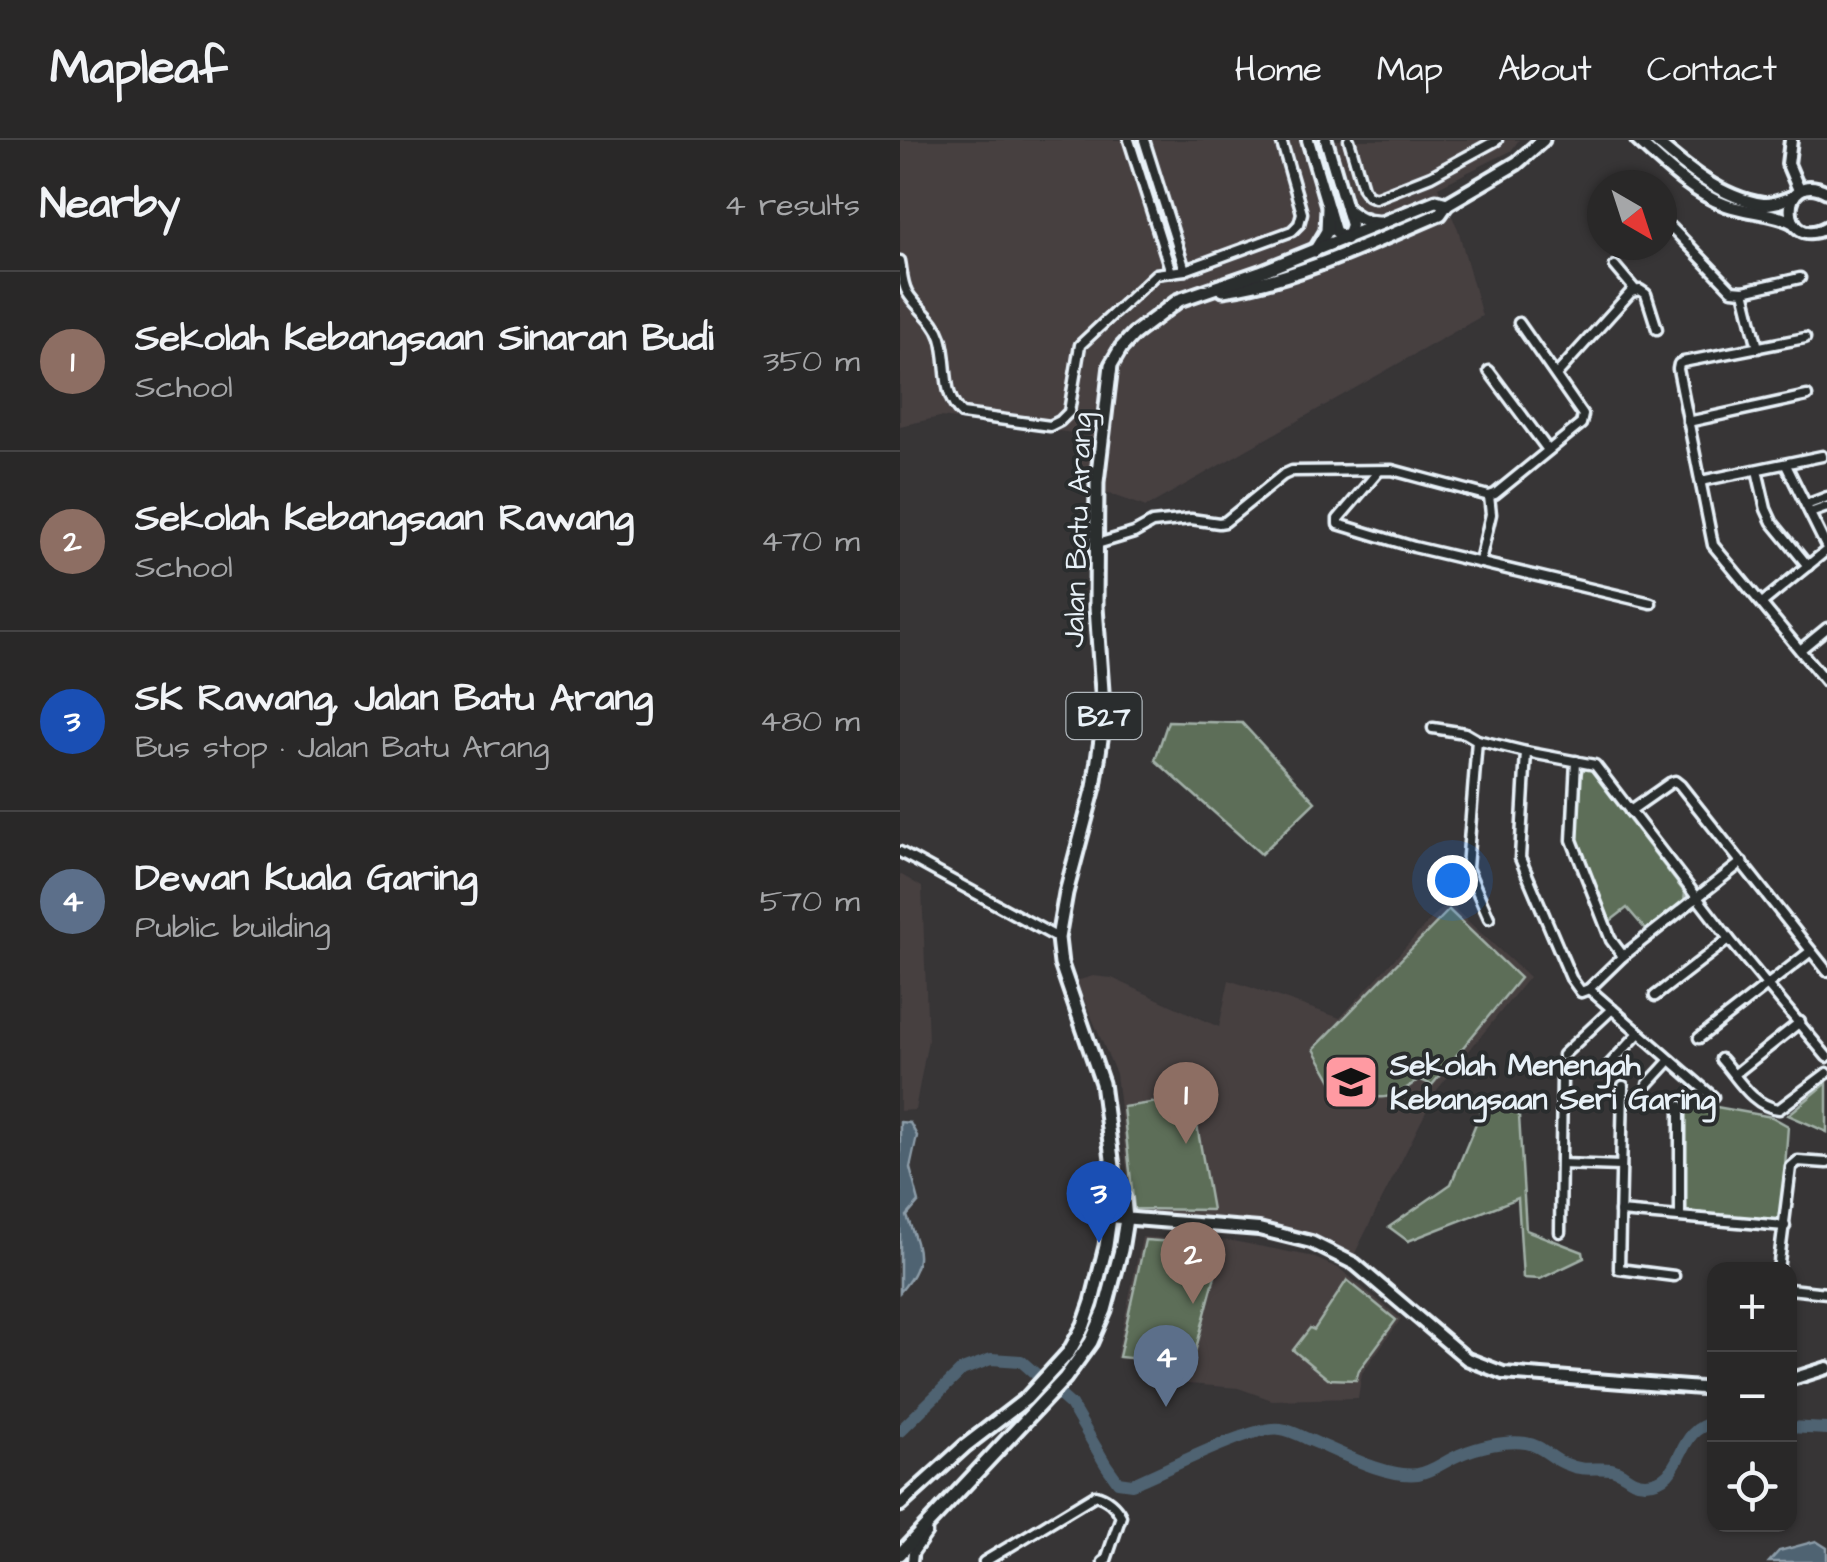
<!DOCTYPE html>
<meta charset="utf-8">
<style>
body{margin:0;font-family:"Architects Daughter",sans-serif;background:#353434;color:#f1f3f6}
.controls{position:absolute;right:30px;bottom:30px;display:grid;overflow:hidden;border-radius:20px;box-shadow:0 2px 8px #0004}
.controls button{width:90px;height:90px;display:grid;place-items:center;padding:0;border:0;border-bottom:2px solid #454445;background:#292828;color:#f1f3f6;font:50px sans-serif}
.compass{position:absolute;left:687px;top:30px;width:90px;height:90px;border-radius:50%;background:#292828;box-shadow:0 2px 8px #0004;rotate:141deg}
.you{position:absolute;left:552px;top:740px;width:35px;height:35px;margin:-25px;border:8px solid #fff;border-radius:50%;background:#1a73e8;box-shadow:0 0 0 15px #1a73e833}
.badge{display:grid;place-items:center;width:65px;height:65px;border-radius:50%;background:#ff9aa2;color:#fff;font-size:32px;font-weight:700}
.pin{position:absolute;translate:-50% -82px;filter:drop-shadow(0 2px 5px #0008)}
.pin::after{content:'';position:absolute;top:52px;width:35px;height:30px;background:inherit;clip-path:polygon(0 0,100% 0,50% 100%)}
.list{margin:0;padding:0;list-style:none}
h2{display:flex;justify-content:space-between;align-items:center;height:130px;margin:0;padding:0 40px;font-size:42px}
h2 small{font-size:32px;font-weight:400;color:#a5a6a8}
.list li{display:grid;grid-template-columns:65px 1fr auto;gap:30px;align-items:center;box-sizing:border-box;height:180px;padding:0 40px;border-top:2px solid #454445}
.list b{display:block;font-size:38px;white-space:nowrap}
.list p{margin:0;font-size:32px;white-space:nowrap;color:#a5a6a8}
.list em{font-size:32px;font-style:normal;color:#a5a6a8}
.icon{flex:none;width:55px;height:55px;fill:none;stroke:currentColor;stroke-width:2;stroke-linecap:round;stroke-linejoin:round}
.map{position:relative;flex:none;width:927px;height:1422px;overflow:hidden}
header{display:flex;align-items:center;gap:60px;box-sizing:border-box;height:140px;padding:0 50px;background:#292828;border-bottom:2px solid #454445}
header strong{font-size:48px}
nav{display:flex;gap:55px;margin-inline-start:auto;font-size:35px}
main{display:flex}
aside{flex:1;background:#292828}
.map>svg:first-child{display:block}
.built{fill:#463f40}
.green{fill:#5d6e58;stroke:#a2b0a8;stroke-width:2.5}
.water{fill:#4f6372;stroke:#8c9ca8;stroke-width:2.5}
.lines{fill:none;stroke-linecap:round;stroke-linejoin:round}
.river{stroke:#4f6372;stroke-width:12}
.street-casing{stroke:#e8f1f8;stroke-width:15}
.secondary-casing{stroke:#e8f1f8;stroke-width:18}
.primary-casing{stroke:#e8f1f8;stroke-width:19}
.street{stroke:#2a2d2e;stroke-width:8}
.secondary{stroke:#2a2d2e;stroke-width:10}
.primary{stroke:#2a2d2e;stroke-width:11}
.labels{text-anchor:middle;stroke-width:8;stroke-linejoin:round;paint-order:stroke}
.shield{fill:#2a2d2e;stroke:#afb6bb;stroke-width:2.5}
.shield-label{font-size:28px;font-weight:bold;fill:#e8f1f8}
.street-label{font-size:30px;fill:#e8f1f8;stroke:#2a2d2e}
.poi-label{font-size:30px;font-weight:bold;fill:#e8f1f8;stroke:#2a2d2e;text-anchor:start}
</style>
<header>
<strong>Mapleaf</strong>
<nav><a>Home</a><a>Map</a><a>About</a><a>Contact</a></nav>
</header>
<main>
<aside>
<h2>Nearby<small>4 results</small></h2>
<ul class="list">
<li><span class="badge" style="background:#8d6e63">1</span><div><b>Sekolah Kebangsaan Sinaran Budi</b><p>School</p></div><em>350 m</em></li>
<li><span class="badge" style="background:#8d6e63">2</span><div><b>Sekolah Kebangsaan Rawang</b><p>School</p></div><em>470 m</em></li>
<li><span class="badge" style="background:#1a4fb4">3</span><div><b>SK Rawang, Jalan Batu Arang</b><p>Bus stop · Jalan Batu Arang</p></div><em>480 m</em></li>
<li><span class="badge" style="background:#5c6f8a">4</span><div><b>Dewan Kuala Garing</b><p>Public building</p></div><em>570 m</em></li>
</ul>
</aside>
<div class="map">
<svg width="927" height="1422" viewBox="0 0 927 1422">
<rect width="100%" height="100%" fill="#373536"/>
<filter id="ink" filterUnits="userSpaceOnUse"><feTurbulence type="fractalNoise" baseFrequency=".01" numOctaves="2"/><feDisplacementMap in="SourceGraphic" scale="20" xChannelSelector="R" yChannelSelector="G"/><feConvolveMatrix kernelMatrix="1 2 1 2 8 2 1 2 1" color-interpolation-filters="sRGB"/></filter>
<g filter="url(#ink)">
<g class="built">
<polygon points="0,0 619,0 611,11 538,47 558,89 582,176 246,367 178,342 182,294 40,277 0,286"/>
<polygon points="0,734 22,747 28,900 15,970 0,971"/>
<polygon points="547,762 629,837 537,950 454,1115 398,1090 337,1082 232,1073 216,934 176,841 193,836 212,838 319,887 329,840 440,878"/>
<polygon points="242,1097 333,1101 410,1116 440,1129 501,1179 462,1233 458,1258 372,1260 338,1248 263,1242 266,1224 216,1218"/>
</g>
<g class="green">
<polygon points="268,581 342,583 415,662 361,714 255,620"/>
<polygon points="690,629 785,753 784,761 746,790 727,768 709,782 679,707 677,694 680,637 683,630"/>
<path d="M549,770L620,838L532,945L519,939C486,966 475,958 436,948L414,909Z"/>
<polygon points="927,943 927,992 888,975"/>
<polygon points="292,957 312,1070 234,1069 223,967"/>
<polygon points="586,959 607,959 619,976 626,1090 683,1112 684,1118 640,1139 623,1138 618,1058 508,1101 489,1087 551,1044"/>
<polygon points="783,961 872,977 888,986 881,1082 786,1071"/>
<polygon points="245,1100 315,1105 312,1126 317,1128 292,1224 219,1217"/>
<polygon points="447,1140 496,1180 459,1230 456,1240 428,1239 393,1210 410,1188 414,1190"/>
</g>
<g class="water">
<path d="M0,982L10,983L17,996L10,1028L19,1062L7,1076C19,1111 27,1121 0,1152Z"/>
<polygon points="916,1401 927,1408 927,1422 869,1422 879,1411"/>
</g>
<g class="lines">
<g class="river">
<polyline points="889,1287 927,1289"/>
<path d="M0,1291L62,1230L91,1219L121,1221L171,1265L206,1325L218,1342L232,1344C263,1332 353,1284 381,1289C390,1290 401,1296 410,1300C439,1312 486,1338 518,1334C534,1331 545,1321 559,1315C577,1307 606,1300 626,1303C642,1305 651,1319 666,1324C684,1332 694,1327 711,1329C724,1331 729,1343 745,1343C786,1343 774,1288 814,1283"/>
</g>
<g class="street-casing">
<g id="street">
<polyline points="229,0 271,132"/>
<polyline points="244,0 285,130"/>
<polyline points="449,0 463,48 468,55 475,58 531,36 597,0"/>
<polyline points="772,88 832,150 844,151 900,138"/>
<path d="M0,121C2,131 2,143 7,152C17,169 35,179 41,198C49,223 41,256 62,274L150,286L160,281L169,272L180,205L256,134L285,130L392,91L399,84L402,73L381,0"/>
<polyline points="715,126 736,151"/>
<polyline points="844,151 858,208"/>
<polyline points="905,198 783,222 779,224 778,229 813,405 927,543"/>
<polyline points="589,231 648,310"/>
<polyline points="656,235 731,152 740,150 746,154 757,189"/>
<polyline points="788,282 907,256"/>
<polyline points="886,325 927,408"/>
<polyline points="857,330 866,369 872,382 908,426"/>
<polyline points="478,332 438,379 438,384 514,407 751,463"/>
<polyline points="801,341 922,316"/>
<polyline points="906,365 927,357"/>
<polyline points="910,373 927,367"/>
<polyline points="197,404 234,393 252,383 291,379 319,383 325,382 383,335 392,331 492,330 589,356 595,354 681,284 683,275 619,183"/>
<polyline points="580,421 591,374 589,356"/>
<polyline points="862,463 927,410"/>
<polyline points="900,510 927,488"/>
<polyline points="533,588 565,593 577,600 626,612 695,625 829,799 927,917"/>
<polyline points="577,600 567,728 589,778"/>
<polyline points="626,612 620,718 671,838 681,852 689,849 723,816 842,722"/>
<polyline points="676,621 672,700 711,800 723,816"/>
<polyline points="730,671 770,643 775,641 780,645 927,831"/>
<polyline points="0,712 158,798"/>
<polyline points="689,849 813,957"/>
<polyline points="755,856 829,799"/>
<polyline points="799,898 911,811"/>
<polyline points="663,915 712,869"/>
<path d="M821,919C838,938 852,966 879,969L927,933"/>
<polyline points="710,924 739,893"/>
<polyline points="835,934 900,882"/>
<polyline points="748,944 770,920"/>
<polyline points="723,946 719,1129 774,1136"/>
<polyline points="780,966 780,1076"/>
<polyline points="661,1024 721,1026"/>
<polyline points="720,1072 885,1086"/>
<polyline points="660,1092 662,936"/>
<polyline points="878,1130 891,1027 898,1021 927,1023"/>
<polyline points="889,1149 927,1153"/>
<polyline points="12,1422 13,1413 27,1393"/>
<path d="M84,1422L195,1355C206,1357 216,1366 221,1376L206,1420L203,1422"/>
</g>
</g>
<g class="secondary-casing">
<g id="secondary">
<polyline points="408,0 435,91 446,99 451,85 426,0"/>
<path d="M737,0C764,25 791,52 826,65C848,73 874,72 894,83"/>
<path d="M754,0C785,27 821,58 863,64C874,65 884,60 894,56"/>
<polyline points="891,0 888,24 899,50"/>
<path d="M927,52C878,26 879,114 927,87"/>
<polyline points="209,1077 359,1089 411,1102 455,1124 567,1219 603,1233 814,1249"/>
<polyline points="889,1240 927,1228"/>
</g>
</g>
<g class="primary-casing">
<g id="primary">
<path d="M447,70C457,78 465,83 479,83"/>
<polyline points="415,111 427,91 428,68"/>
<path d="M323,150C393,141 474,102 540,74L547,64"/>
<polyline points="0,1365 65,1306 126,1259 169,1212 184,1185 192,1162 206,1106 215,1042 202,943 161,824 158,798 166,753 194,647 204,579 196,467 197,342 211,225 221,208 234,194 279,160 360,132 536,61 547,64 617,23 643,0"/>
<polyline points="0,1414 165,1238 191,1202 205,1170 221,1110 226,1079 224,1059 215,1042"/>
</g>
</g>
<use href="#street" class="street"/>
<use href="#secondary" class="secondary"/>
<use href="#primary" class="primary"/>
</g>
</g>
<defs>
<g id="school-square" transform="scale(2.875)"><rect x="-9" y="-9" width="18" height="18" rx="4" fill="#ff9aa2" stroke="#2a2d2e"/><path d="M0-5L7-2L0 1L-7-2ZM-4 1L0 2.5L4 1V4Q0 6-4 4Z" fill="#111"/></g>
</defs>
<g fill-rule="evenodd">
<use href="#school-square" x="451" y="942"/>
</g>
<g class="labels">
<rect class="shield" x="166.5" y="553" width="75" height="46" rx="8"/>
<g class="shield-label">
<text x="204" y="586">B27</text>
</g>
<g class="street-label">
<text transform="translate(177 390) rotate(-88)" y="10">Jalan Batu Arang</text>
</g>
<g class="poi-label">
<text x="490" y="935">Sekolah Menengah<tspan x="490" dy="34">Kebangsaan Seri Garing</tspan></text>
</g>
</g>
</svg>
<div class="controls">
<button>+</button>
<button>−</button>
<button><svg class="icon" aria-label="locate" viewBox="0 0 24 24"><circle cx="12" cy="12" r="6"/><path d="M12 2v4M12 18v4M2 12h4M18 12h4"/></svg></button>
</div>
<svg class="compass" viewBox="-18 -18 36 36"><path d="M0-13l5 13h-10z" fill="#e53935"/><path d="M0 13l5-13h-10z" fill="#a5a6a8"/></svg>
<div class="you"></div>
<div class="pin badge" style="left:286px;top:1004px;background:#8d6e63">1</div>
<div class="pin badge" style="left:293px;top:1164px;background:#8d6e63">2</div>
<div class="pin badge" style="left:199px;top:1103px;background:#1a4fb4">3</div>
<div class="pin badge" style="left:266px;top:1267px;background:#5c6f8a">4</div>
</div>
</main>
